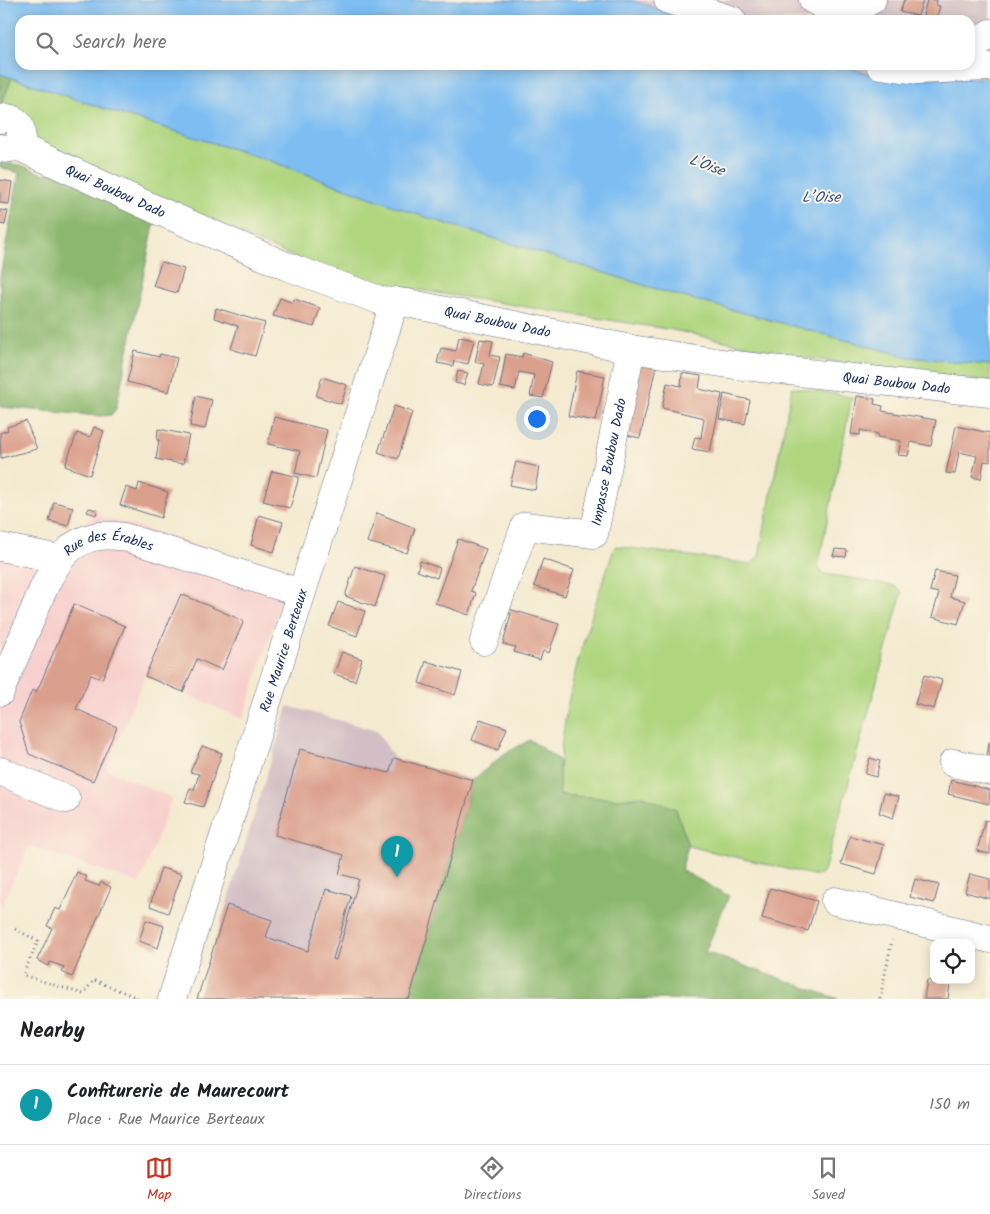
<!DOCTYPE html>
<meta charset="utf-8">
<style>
body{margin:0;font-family:Kalam,sans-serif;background:#f2f2f2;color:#202124}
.controls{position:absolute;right:15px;bottom:15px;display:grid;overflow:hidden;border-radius:10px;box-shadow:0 2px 12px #0003}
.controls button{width:45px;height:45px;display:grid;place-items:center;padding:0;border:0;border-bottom:1px solid #e0e0e0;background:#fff;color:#202124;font:25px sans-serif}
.you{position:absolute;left:536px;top:418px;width:18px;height:18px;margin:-12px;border:4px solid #fff;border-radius:50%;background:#1a73e8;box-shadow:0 0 0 8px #1a73e833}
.badge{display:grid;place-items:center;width:32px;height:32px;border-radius:50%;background:#c8321e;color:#fff;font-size:16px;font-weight:700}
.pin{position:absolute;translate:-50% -41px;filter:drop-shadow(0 1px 2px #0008)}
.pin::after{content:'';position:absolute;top:26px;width:18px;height:15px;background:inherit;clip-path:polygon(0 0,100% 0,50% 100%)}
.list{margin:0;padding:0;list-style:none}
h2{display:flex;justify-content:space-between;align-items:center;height:65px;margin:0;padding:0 20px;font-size:21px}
h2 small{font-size:16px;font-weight:400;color:#757577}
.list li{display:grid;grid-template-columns:32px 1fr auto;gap:15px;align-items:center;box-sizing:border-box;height:80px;padding:0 20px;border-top:1px solid #e0e0e0}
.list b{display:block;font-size:19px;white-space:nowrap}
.list p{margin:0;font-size:16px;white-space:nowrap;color:#757577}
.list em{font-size:16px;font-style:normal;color:#757577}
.icon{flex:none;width:28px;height:28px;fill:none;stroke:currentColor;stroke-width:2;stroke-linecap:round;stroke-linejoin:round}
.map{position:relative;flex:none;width:990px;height:999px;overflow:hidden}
.search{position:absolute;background:#fff;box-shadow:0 2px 12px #0003;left:15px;right:15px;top:15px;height:55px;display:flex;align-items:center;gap:12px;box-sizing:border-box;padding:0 18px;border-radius:15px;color:#757577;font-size:19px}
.sheet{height:145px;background:#fff}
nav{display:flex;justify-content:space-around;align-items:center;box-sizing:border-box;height:70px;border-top:1px solid #e0e0e0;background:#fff;font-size:14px;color:#757577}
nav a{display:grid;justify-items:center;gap:2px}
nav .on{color:#c8321e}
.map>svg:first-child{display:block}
.built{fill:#f7d0ce}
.industrial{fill:#d2bec4}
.green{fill:#afd67f;stroke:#65826e}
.forest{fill:#8bb76e;stroke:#537366}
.water{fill:#7dbdf2;stroke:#4c76a8}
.building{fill:#dba08d}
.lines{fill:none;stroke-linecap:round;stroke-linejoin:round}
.minor-casing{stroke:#677086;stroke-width:29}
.path{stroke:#677086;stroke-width:3;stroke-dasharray:1 4;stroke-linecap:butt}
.minor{stroke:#fff;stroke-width:28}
.labels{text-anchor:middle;stroke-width:4;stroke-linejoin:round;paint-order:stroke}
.street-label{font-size:14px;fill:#1b2f5e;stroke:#fcf5e5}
.water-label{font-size:15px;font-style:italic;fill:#345283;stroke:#fcf5e5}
</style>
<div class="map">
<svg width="990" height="999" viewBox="0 0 990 999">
<rect width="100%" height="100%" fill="#fcf5e5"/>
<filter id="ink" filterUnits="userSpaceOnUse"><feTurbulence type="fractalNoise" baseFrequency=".02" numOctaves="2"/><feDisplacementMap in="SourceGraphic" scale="10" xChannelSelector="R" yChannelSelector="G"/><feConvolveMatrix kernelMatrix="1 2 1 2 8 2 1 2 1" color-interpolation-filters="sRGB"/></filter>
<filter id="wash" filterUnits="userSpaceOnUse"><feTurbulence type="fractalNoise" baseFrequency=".0096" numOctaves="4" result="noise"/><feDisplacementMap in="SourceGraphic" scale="20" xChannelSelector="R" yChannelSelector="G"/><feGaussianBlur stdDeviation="1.12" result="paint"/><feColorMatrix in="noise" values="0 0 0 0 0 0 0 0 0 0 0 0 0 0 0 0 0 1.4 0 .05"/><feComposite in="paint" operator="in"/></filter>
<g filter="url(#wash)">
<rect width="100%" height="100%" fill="#f4ead0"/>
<polygon class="built" points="96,515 290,573 243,719 145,676 106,769 172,798 140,883 29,846 0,910 0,534 55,545"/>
<g class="industrial">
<polygon points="630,0 990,0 990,77 881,78 842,65 970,65 970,20 695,20"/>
<polygon points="288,706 377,731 394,758 473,780 409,999 197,999"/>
</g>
<g class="green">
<polygon points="12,78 123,115 268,160 416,214 669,293 909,357 990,365 990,382 804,358 673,330 393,286 363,287 41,148 0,108"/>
<path d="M792,387L852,397L818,567L821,573L895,586L902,592L824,871L817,876L688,846L676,809L643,796L619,799L559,795C558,708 587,627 615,546L751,564L759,556Z"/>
</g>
<g class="forest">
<polygon points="0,74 12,78 0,108"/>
<polygon points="0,163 21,165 43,174 64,168 157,210 116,409 111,415 100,416 0,407 0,277 19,173 0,167"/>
<polygon points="530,740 559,760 560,795 619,799 643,796 676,809 688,846 681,870 729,896 705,952 838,999 409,999 473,780 504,754"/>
</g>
<polygon class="water" points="0,0 630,0 695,20 20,20 20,65 842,65 881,78 990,78 990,365 909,357 669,293 416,214 268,160 123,115 0,74"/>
<g id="blocks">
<g class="building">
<polygon points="904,0 923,0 918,16 900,12"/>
<polygon points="927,0 937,0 936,5 940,6 936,20 922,20"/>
<polygon points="0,180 12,182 9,204 0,203"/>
<polygon points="0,210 8,211 5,225 0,224"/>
<polygon points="161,262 184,269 177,293 153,286"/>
<polygon points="280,298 293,303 294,299 320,308 314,327 273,316"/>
<polygon points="216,308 265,323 255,356 231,349 238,326 214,318"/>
<polygon points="459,337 474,340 468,364 454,361 453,366 437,363 441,348 456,351"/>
<polygon points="480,339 493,341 490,355 500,357 493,387 479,384 484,364 475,362"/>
<polygon points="135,351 159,357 160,354 177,358 169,392 127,382"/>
<polygon points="523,353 552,362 543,398 530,396 534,375 519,372 515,390 500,387 506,354 522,357"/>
<polygon points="637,363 656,367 640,438 622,434"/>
<polygon points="458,371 468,373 464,385 455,383"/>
<polygon points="577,371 605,376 596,421 568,416"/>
<polygon points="682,373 701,376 699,389 722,394 710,452 692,449 695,437 701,438 704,418 662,408 667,383 681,386"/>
<polygon points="322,377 347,385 341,404 316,396"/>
<polygon points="724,394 750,400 745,424 719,419"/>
<polygon points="196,396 212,400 205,429 190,426"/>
<polygon points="857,396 875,399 874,404 883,406 882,411 936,420 931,446 911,442 908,456 898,455 901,441 877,437 878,434 860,430 860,435 851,434"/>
<polygon points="394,406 412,412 398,459 378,452"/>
<polygon points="274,417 327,430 316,478 295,473 300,451 268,444"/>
<polygon points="26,421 37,449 1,458 0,433 8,430 7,427"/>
<polygon points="956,426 990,433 990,462 984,461 981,479 972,477 977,456 959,452 955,474 946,473"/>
<polygon points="94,427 104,431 90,475 65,466 77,433 90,437"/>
<polygon points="158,429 189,435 183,464 156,459 159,440 157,440"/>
<polygon points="516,462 539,467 535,490 510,485"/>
<polygon points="272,471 299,477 290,508 263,501"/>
<polygon points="139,483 168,492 161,518 120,505 126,487 137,491"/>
<polygon points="54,502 73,507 68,526 49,521"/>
<polygon points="89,508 97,510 96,515 87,512"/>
<polygon points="377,513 415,528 407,553 367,542"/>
<polygon points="259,515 283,522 274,552 251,545"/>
<polygon points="458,539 486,549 471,591 476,593 469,615 435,603"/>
<polygon points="835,549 847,550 846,557 833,556"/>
<polygon points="543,559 574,570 565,596 534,586"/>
<polygon points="420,561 440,568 437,578 417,571"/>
<polygon points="355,566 385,576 375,607 345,596"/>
<polygon points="935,571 955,575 950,597 965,601 958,624 932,617 939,593 930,591"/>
<polygon points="181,594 244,621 222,670 197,659 183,692 145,676"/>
<polygon points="338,602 365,611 357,636 329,626"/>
<polygon points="74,604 125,626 102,679 91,675 76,709 117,727 93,781 29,754 19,722 32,690 36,692 38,689"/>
<polygon points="509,609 559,624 549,653 543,651 540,660 514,652 516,647 503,644 511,614 508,613"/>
<polygon points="342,652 362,659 355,681 334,674"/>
<polygon points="426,661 462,672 455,695 419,683"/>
<polygon points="924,675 942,680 934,709 915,704"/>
<polygon points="480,719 507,728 498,750 472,740"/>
<polygon points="989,742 990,742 990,757 987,757"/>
<polygon points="202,746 222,753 203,807 185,802 190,788 194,790 199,774 190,772"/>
<polygon points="300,749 389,773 394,758 473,780 409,999 197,999 227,905 272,920 266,937 308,951 326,889 351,896 333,959 336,960 359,879 339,874 344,855 275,835"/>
<polygon points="870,758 880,761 876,777 865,774"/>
<polygon points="951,780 990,790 989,804 948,794"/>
<polygon points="884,793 899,797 893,818 879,813"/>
<polygon points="985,820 990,821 990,854 977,851"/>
<polygon points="850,836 884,845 876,874 841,864"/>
<polygon points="161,868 182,874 168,913 150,906"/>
<polygon points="77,872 87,877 85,881 99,886 101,882 111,887 72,977 62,972 64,967 50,962 48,966 37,960 52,928 47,926 55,908 60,910"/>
<polygon points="970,874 990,879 990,899 965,892"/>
<polygon points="915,879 939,885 934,903 910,897"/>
<polygon points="770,888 817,901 808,931 762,918"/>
<polygon points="146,920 164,926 158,948 139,941"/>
<polygon points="933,974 934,980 953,980 950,984 948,999 924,999 927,980 932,981"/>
</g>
</g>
</g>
<g filter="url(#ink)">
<use href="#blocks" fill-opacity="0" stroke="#677086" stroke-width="1"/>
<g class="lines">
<g class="minor-casing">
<g id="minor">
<polyline points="668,0 732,20"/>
<path d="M813,0C837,13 848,14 872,0"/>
<polyline points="970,46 976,45 990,33"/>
<polyline points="880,65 917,70 990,67"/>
<path d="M0,119C27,111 29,154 0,148"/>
<path id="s1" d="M13,147L22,148L157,210L286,266L382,301L407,303L631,349L735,365L990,393"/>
<polyline points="0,547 60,559"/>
<path id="s2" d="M484,641L525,526L594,534L631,349"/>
<path id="s3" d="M0,692C10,667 21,643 31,618C50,573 65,526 124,537L301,593"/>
<polyline points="953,763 990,771"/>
<polyline points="0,771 66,799"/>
<polyline points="835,901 990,939"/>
<path id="s4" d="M172,999L395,301"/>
</g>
</g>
<g class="path">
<polyline points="15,929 38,941 23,975 83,994 94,980 140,999"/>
<polyline points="880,999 892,940"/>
</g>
<use href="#minor" class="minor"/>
</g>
</g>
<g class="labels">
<g class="street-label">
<text dy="5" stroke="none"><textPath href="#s1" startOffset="112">Quai Boubou Dado</textPath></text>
<text dy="5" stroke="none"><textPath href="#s1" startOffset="518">Quai Boubou Dado</textPath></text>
<text dy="5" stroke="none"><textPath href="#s1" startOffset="922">Quai Boubou Dado</textPath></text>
<text dy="5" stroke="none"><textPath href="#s2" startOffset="265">Impasse Boubou Dado</textPath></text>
<text dy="5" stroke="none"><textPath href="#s3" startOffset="201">Rue des Érables</textPath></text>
<text dy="5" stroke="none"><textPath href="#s4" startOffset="366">Rue Maurice Berteaux</textPath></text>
</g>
<g class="water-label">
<text transform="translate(707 165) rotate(20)" y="5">L'Oise</text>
<text x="821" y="202">L’Oise</text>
</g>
</g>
</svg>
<div class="controls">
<button><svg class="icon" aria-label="locate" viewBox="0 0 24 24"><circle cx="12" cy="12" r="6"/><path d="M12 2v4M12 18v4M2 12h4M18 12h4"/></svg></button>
</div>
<div class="you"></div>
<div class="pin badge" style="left:397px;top:877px;background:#0f9aa8">1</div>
<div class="search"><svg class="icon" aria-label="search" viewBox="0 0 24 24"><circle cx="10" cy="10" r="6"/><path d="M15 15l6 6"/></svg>Search here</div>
</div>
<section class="sheet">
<h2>Nearby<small></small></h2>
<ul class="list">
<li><span class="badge" style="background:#0f9aa8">1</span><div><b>Confiturerie de Maurecourt</b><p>Place · Rue Maurice Berteaux</p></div><em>150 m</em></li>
</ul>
</section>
<nav>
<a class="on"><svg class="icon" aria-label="map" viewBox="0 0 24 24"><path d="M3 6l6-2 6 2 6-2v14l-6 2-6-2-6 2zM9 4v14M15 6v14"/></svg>Map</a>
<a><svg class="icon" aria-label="directions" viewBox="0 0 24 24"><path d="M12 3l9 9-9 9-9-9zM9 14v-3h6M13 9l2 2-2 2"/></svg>Directions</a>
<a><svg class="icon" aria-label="saved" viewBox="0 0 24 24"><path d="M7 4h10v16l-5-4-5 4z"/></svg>Saved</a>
</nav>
